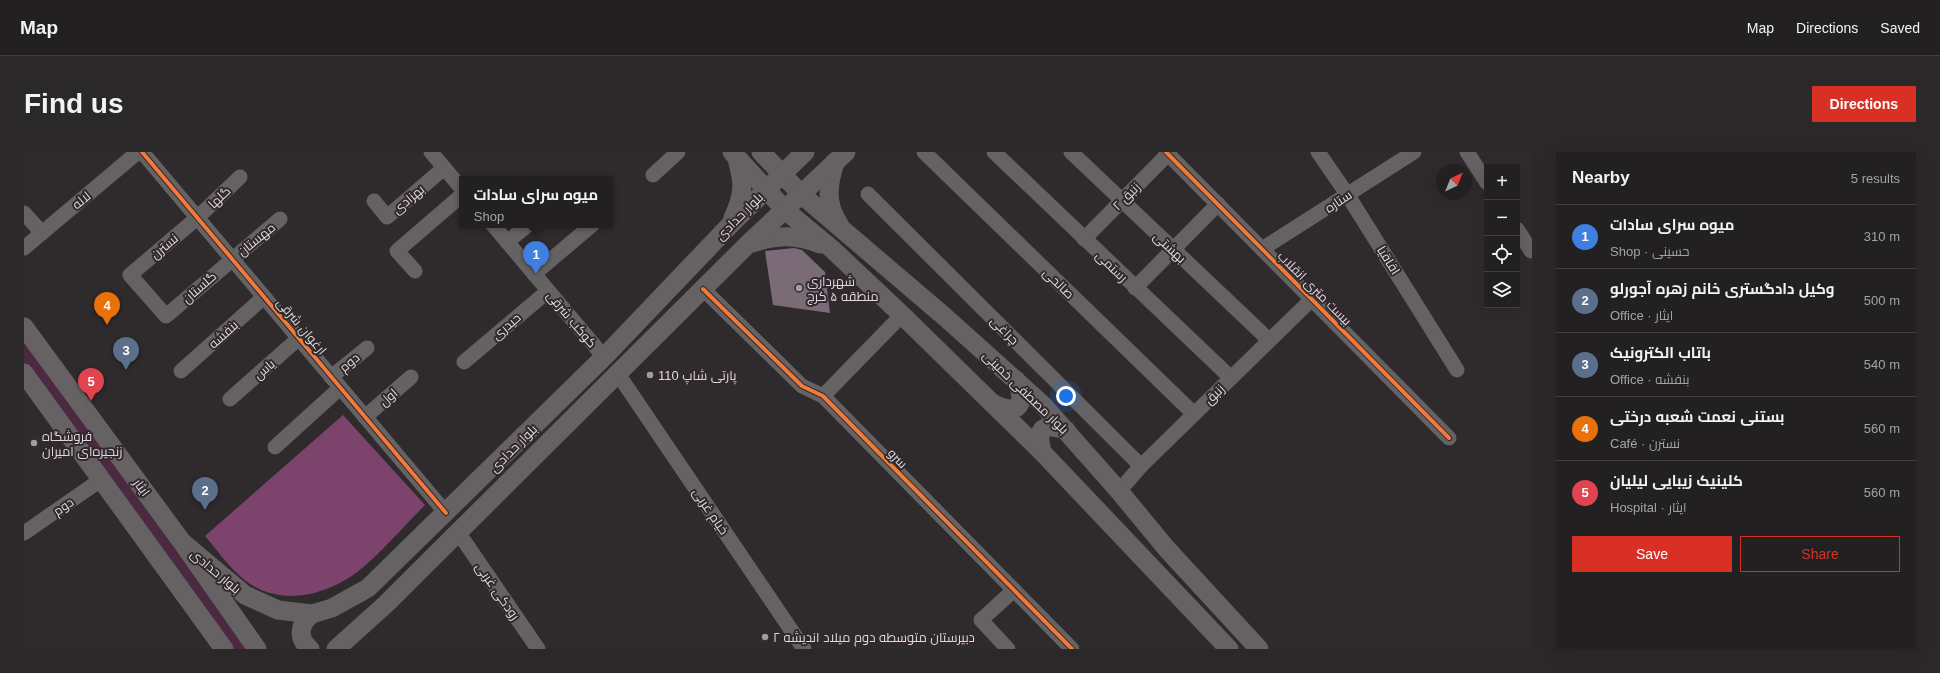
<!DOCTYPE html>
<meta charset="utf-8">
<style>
body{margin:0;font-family:Helvetica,Cairo,sans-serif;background:#2b282a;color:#f1f3f6}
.controls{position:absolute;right:12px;top:12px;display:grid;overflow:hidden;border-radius:0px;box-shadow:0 4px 16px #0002}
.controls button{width:36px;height:36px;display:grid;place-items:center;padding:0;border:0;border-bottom:1px solid #403e40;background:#232022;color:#f1f3f6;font:20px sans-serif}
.compass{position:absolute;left:1412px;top:12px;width:36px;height:36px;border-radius:50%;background:#232022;box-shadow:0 4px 16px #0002;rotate:43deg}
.you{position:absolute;left:1042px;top:244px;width:14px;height:14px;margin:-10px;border:3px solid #fff;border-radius:50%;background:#1a73e8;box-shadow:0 0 0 6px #1a73e833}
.badge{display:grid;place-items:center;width:26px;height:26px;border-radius:50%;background:#d93025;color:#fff;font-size:13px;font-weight:700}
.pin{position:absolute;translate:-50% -33px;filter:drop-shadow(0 1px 2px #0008)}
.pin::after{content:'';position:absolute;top:21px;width:14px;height:12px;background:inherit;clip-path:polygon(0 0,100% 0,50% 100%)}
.popup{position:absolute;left:435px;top:24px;width:154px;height:52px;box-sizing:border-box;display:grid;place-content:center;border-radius:0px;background:#232022;filter:drop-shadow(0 1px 3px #0005);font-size:13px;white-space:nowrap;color:#a3a3a5}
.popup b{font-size:15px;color:#f1f3f6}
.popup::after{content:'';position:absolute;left:50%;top:100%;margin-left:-8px;border:8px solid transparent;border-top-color:#232022}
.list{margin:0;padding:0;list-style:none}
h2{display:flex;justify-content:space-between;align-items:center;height:52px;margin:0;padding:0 16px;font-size:17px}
h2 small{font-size:13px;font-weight:400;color:#a3a3a5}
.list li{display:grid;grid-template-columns:26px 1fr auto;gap:12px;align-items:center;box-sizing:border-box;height:64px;padding:0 16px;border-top:1px solid #403e40}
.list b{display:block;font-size:15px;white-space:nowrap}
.list p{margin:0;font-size:13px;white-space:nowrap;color:#a3a3a5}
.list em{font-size:13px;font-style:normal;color:#a3a3a5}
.actions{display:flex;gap:8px;padding:12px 16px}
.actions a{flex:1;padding:9px 0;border:1px solid #d93025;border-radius:0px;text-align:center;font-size:14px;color:#d93025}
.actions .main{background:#d93025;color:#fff}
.icon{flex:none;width:22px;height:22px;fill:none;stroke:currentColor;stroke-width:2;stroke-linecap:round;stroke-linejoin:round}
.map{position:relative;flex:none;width:1508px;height:497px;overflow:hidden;border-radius:0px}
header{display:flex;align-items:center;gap:24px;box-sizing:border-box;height:56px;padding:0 20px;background:#232022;border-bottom:1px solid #403e40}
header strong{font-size:19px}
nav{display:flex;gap:22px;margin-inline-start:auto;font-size:14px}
.intro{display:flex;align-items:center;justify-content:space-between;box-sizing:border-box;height:96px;padding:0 24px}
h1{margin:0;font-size:28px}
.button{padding:10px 18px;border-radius:0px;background:#d93025;color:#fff;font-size:14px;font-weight:700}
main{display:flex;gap:24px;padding:0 24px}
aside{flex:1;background:#232022;border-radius:0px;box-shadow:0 4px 16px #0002}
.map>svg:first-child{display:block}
.green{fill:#4b2941}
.forest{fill:#7c436c}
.building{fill:#7a6b76}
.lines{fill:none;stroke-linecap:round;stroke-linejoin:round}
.minor{stroke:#656263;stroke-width:15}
.major{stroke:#666264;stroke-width:19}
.cycleway-casing{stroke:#31292e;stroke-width:6}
.cycleway{stroke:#f17a3a;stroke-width:4}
.poi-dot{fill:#a19c9f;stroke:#31292e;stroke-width:1.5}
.labels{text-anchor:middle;stroke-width:4;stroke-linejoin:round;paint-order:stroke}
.street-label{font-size:13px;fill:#dfd9dd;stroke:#31292e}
.poi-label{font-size:13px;fill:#dfd9dd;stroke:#31292e;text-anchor:start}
</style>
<header>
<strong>Map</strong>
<nav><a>Map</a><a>Directions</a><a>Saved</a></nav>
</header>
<div class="intro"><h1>Find us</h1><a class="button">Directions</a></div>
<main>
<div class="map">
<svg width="1508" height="497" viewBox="0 0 1508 497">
<rect width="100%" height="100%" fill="#2f2b2d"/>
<polygon class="green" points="0,182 227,497 208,497 0,211"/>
<path class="forest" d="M319,263L401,353C380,374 360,398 337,417C305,443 257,456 222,429C206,417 194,399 181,384Z"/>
<polygon class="building" points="770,96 778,98 801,120 806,161 749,153 741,99"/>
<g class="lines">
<g class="minor">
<polyline points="118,0 422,361"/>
<polyline points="407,0 438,37"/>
<polyline points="900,0 1170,262"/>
<polyline points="970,0 1207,226"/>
<polyline points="1047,0 1245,188"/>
<polyline points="1142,0 1425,286"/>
<polyline points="1294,0 1323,42 1433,218"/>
<polyline points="1443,0 1463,31"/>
<polyline points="629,23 654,0"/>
<polyline points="216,25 173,66 106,123 142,164 256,67"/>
<polyline points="844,42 1117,314"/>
<polyline points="350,49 363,65 420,16"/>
<polyline points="0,61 18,81"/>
<polyline points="469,73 580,205"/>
<polyline points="1493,77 1507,99"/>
<polyline points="1060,87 1144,2"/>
<polyline points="483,90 504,73"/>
<polyline points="0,96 114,0"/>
<polyline points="1238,97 1390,0"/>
<polyline points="391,119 373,99 438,43"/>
<polyline points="510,122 568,73"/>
<polyline points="1111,136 1194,52"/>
<polyline points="679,137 778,234 799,244 1048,497"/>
<polyline points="440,210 524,139"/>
<polyline points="157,219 240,145"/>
<polyline points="594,222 780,497"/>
<polyline points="307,225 343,196"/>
<polyline points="799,244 878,163"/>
<polyline points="206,247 275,186"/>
<polyline points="341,265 387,225"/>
<polyline points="251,295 316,236"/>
<polyline points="1095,339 1117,314 1288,147"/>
<polyline points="434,380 514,497"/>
<polyline points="0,381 78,327"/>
<polyline points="984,497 957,468 990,438"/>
</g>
<g class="major">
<polyline points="708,0 761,58 808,97 878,163 1018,300 1205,497"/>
<polyline points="737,0 778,43 921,165 1019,253 1095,339 1142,396 1235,497"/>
<path d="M811,10C804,33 801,51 815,72"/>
<path d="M709,66C720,42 720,32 713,7"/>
<path d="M728,91C753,83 772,82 796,92"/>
<polyline points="0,175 158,390 233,497"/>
<polyline points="0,221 200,497"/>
<path d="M970,252C995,265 1003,251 992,228"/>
<path d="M1018,300C1012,276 1018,271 1042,278"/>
<polyline points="158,390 221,443 254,458 288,462 308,456 344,436 580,205 707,72 781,0"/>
<path d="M286,497C273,486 275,472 288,462"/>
<polyline points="312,497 362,452 724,92 822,0"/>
</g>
<g class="cycleway-casing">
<g id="cycleway">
<polyline points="118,0 422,361"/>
<polyline points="1142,0 1425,286"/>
<polyline points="679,137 778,234 799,244 1048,497"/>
</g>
</g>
<use href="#cycleway" class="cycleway"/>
</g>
<g class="poi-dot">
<circle cx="775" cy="136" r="4"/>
<circle cx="626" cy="223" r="4"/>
<circle cx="10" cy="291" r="4"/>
<circle cx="741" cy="485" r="4"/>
</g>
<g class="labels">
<g class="street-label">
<text transform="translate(1102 44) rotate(-45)" y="5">زنبق ۲</text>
<text transform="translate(195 45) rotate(-44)" y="5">گلها</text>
<text transform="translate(384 47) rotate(-40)" y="5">بهزادی</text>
<text transform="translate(57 48) rotate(-40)" y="5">لاله</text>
<text transform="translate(1314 49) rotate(-33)" y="5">ستاره</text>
<text transform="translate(715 64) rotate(-45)" y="5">بلوار حدادی</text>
<text transform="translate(232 87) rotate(-39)" y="5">مهستان</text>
<text transform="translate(140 94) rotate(-40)" y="5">نسترن</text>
<text transform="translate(1146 95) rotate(43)" y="5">بهشتی</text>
<text transform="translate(1365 108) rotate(58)" y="5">اقاقیا</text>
<text transform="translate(1088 114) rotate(44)" y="5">رستمی</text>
<text transform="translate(1035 131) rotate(44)" y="5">صالحی</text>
<text transform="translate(175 135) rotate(-41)" y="5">گلستان</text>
<text transform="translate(1291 136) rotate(45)" y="5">بیست متری انقلاب</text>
<text transform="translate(548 167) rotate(50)" y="5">کوکب شرقی</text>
<text transform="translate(278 174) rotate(50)" y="5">ارغوان شرقی</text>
<text transform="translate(482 174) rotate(-40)" y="5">حیدری</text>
<text transform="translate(981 178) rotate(45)" y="5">چراغی</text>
<text transform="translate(199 182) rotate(-42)" y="5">بنفشه</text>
<text transform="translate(325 210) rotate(-40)" y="5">دوم</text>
<text transform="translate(240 217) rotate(-41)" y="5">یاس</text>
<text transform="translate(1002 240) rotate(44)" y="5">بلوار مصطفی خمینی</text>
<text transform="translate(1190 242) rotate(-44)" y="5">زنبق</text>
<text transform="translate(364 245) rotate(-41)" y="5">اول</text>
<text transform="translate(489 296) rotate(-45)" y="5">بلوار حدادی</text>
<text transform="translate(874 306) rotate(46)" y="5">سرو</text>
<text transform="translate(118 335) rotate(54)" y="5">ایثار</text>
<text transform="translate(39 354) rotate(-34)" y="5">دوم</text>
<text transform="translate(687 359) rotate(56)" y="5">خیام غربی</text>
<text transform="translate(192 419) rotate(40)" y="5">بلوار حدادی</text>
<text transform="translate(474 439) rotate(55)" y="5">رودکی غربی</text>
</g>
<g class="poi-label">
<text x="783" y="134">شهرداری<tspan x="783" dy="15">منطقه ۵ کرج</tspan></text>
<text x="634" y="228">پارتی شاپ 110</text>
<text x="18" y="289">فروشگاه<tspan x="18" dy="15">زنجیره‌ای امیران</tspan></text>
<text x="749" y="490">دبیرستان متوسطه دوم میلاد اندیشه ۲</text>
</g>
</g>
</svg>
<div class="controls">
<button>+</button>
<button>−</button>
<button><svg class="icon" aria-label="locate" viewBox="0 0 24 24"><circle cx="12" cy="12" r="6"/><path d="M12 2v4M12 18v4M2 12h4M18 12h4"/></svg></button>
<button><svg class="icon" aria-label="layers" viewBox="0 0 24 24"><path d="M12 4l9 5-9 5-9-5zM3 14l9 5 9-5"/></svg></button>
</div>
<svg class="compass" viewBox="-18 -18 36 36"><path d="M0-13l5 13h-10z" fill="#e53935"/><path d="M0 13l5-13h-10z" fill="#a3a3a5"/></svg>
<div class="you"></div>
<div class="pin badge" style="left:512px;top:122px;background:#3f7fe0">1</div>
<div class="popup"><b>میوه سرای سادات</b>Shop</div>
<div class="pin badge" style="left:181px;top:358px;background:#5c6f8a">2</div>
<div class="pin badge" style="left:102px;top:218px;background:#5c6f8a">3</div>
<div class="pin badge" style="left:83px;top:173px;background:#e8710a">4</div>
<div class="pin badge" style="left:67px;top:249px;background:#e0444e">5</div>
</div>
<aside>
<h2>Nearby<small>5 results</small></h2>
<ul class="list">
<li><span class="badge" style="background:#3f7fe0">1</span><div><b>میوه سرای سادات</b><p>Shop · حسینی</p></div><em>310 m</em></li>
<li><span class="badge" style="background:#5c6f8a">2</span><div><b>وکیل دادگستری خانم زهره آجورلو</b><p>Office · ایثار</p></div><em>500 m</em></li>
<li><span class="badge" style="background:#5c6f8a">3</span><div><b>باتاب الکترونیک</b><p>Office · بنفشه</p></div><em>540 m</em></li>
<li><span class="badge" style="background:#e8710a">4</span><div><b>بستنی نعمت شعبه درختی</b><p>Café · نسترن</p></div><em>560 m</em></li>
<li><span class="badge" style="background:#e0444e">5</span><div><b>کلینیک زیبایی لیلیان</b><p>Hospital · ایثار</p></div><em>560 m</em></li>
</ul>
<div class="actions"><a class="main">Save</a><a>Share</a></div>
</aside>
</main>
